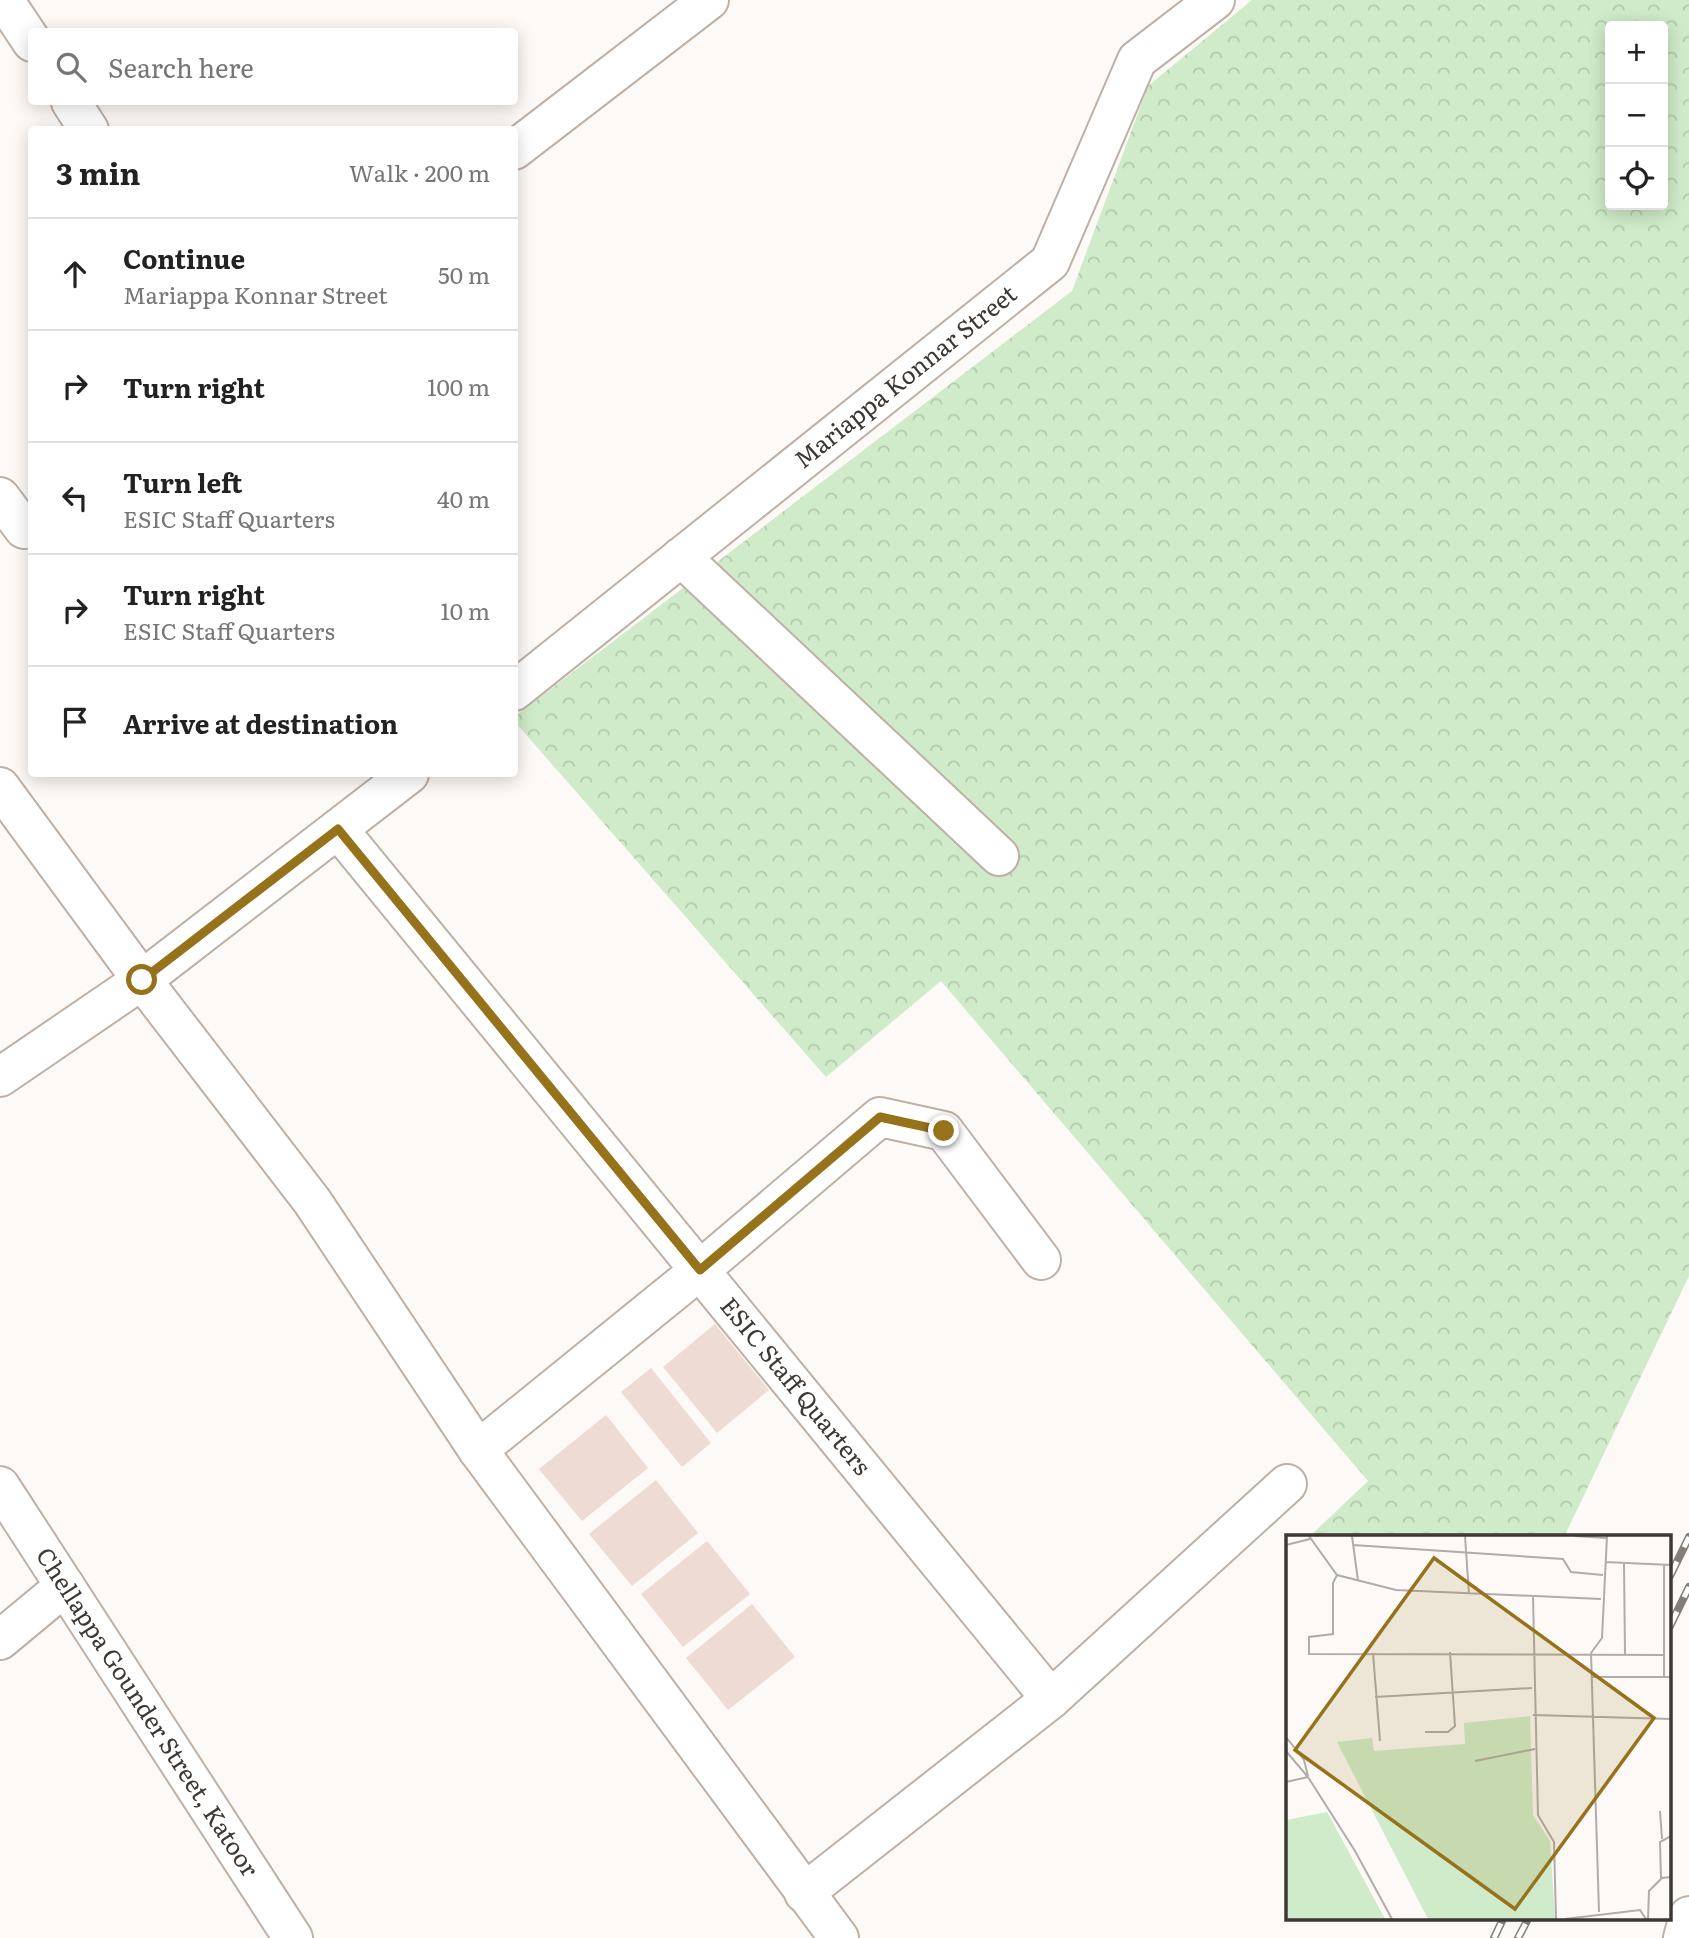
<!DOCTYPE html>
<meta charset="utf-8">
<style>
body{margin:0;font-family:Literata,serif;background:#f2f2f2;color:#222}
.controls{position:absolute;right:21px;top:21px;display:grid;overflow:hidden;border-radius:7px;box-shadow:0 4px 18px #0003}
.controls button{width:63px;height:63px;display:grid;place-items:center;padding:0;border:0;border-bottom:2px solid #e0e0e0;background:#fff;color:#222;font:35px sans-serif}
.stop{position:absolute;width:21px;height:21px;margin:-16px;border:5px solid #96721b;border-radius:50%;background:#fff}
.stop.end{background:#96721b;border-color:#fff;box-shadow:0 2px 7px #0008}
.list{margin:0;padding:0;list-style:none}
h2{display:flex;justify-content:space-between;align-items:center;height:91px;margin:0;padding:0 28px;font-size:30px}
h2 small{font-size:23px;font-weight:400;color:#767676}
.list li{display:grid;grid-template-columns:46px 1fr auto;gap:21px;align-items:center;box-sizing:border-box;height:112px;padding:0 28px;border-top:2px solid #e0e0e0}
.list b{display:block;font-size:26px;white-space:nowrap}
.list p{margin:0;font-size:23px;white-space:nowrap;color:#767676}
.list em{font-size:23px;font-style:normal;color:#767676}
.icon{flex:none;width:38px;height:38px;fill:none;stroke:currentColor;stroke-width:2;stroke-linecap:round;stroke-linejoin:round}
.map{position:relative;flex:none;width:1689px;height:1938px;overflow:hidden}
.search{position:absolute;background:#fff;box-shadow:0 4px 18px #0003;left:28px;top:28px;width:490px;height:77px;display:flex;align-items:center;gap:18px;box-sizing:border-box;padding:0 24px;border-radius:7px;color:#767676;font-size:26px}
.panel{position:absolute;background:#fff;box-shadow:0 4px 18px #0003;left:28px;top:126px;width:490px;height:651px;border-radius:7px}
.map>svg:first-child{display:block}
.forest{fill:url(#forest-crowns);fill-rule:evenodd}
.building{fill:#eedbd4}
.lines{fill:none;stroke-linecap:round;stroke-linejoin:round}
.minor-casing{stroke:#bfb0a5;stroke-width:42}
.major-casing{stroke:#bfb0a5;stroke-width:42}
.minor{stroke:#fff;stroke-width:38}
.major{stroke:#fff;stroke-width:38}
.rail-casing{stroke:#847e7b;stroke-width:8}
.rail{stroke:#fff;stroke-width:5;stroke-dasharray:16;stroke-linecap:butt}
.route{stroke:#96721b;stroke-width:9}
.labels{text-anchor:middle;stroke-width:6;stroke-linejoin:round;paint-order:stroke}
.street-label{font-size:24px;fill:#3e3834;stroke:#fff}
.inset-road{fill:none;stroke:#b1aca9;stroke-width:2}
.view{fill:#96721b;fill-opacity:0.15;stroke:#96721b;stroke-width:3.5}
.inset-edge{fill:none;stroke:#3e3834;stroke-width:3.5}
</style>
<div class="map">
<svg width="1689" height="1938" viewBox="0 0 1689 1938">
<defs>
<pattern id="forest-crowns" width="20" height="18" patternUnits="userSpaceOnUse" patternTransform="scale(1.75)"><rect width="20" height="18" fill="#cfebc9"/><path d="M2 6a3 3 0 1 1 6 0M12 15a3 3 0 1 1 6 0" fill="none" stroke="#b3caad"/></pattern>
</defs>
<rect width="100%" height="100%" fill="#fdf9f7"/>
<path class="forest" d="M1252,0H1689V1276L1564,1537H1309L1368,1481L941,981L826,1077L515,722L514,717L1072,291L1148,86ZM1610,26H1663V205H1610Z"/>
<g class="building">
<polygon points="715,1324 769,1390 717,1433 663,1367"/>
<polygon points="651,1368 711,1443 682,1467 621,1392"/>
<polygon points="606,1415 648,1468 582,1521 539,1469"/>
<polygon points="656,1480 698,1533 632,1586 589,1534"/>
<polygon points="707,1541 750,1594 683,1647 641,1594"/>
<polygon points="752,1604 795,1657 728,1710 686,1658"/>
</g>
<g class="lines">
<g class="minor-casing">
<g id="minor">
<polyline points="4,0 32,42"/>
<polyline points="71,102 89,130"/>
<polyline points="514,150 709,0"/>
<polyline points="0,497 24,529"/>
<polyline points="681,557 999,856"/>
<path id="s1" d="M514,691L1050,262L1137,60L1215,0"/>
<polyline points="0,787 142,980 312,1201 478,1450 839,1938"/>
<path id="s2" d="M338,829L1051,1699"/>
<polyline points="0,1077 142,980 409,774"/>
<polyline points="478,1450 700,1270 880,1117 944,1131 1041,1260"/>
<path id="s3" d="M0,1486L293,1938"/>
<polyline points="0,1640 65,1586"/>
<polyline points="804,1893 1051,1699 1287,1484"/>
</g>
</g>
<g class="major-casing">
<polyline id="major" points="1683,1938 1689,1916"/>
</g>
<use href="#minor" class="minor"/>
<use href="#major" class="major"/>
<g class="rail-casing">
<g id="rail">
<polyline points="1670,1576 1689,1537"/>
<polyline points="1670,1626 1689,1587"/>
<polyline points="1494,1938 1503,1919"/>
<polyline points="1518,1938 1528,1919"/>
</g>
</g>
<use href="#rail" class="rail"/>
</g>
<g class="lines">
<polyline class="route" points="142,980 338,829 700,1270 880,1117 944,1131"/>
</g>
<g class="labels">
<g class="street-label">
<text dy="8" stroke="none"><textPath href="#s1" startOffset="502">Mariappa Konnar Street</textPath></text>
<text dy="8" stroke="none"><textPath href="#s2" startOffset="721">ESIC Staff Quarters</textPath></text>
<text dy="8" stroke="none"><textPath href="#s3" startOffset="270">Chellappa Gounder Street, Katoor</textPath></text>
</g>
</g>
<g transform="translate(1286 1535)">
<rect width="385" height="385" fill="#fdf9f7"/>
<path d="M244,181L247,280L264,306L269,384H142L51,207L86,203L88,216L179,209L178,188ZM41,277L90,367L99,384H0V285Z" fill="#cfebc9"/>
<path class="inset-road" d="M23,1L51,40L110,55L315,64M66,1L72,46M179,1L183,59M289,1L320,3M0,10L24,4M67,10L277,24L285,37L317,40M319,27L385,30M338,28L339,120M51,40L47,48V99L23,102V119L377,120M247,62L252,280L268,307L270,384M87,118L94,206M305,118L313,377M305,118L316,103L321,1M306,142H385M378,142V29M89,162L246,153M247,180L385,184M139,197H162L169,191L164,117M0,202L18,225L22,241M0,216L22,242L69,316L106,384M189,226L249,214M0,247L22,242M374,276L376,304M375,344L374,307L385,301M279,384L354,375L360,384M362,384L363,356L376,343L385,342"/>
<path class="view" d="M148,23L368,183L229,374L9,215Z"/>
<rect width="385" height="385" class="inset-edge"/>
</g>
</svg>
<div class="controls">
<button>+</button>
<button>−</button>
<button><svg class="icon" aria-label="locate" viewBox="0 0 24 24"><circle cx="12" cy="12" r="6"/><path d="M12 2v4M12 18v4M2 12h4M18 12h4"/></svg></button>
</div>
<div class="stop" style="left:142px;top:980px"></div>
<div class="stop end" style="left:944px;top:1131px"></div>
<div class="search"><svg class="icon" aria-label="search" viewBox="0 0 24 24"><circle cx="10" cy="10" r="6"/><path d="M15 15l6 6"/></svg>Search here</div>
<section class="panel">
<h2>3 min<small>Walk · 200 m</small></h2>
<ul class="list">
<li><svg class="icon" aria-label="ahead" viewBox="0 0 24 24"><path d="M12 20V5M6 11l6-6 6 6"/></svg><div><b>Continue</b><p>Mariappa Konnar Street</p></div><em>50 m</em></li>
<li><svg class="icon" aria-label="right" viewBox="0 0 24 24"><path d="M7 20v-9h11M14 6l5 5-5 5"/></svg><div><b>Turn right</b></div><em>100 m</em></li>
<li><svg class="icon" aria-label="left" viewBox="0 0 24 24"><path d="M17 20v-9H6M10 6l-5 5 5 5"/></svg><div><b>Turn left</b><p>ESIC Staff Quarters</p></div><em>40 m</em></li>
<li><svg class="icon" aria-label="right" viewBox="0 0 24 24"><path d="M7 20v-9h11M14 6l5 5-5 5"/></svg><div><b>Turn right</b><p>ESIC Staff Quarters</p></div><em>10 m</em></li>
<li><svg class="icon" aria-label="arrive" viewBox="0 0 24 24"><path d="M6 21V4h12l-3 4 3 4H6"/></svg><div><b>Arrive at destination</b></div></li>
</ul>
</section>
</div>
